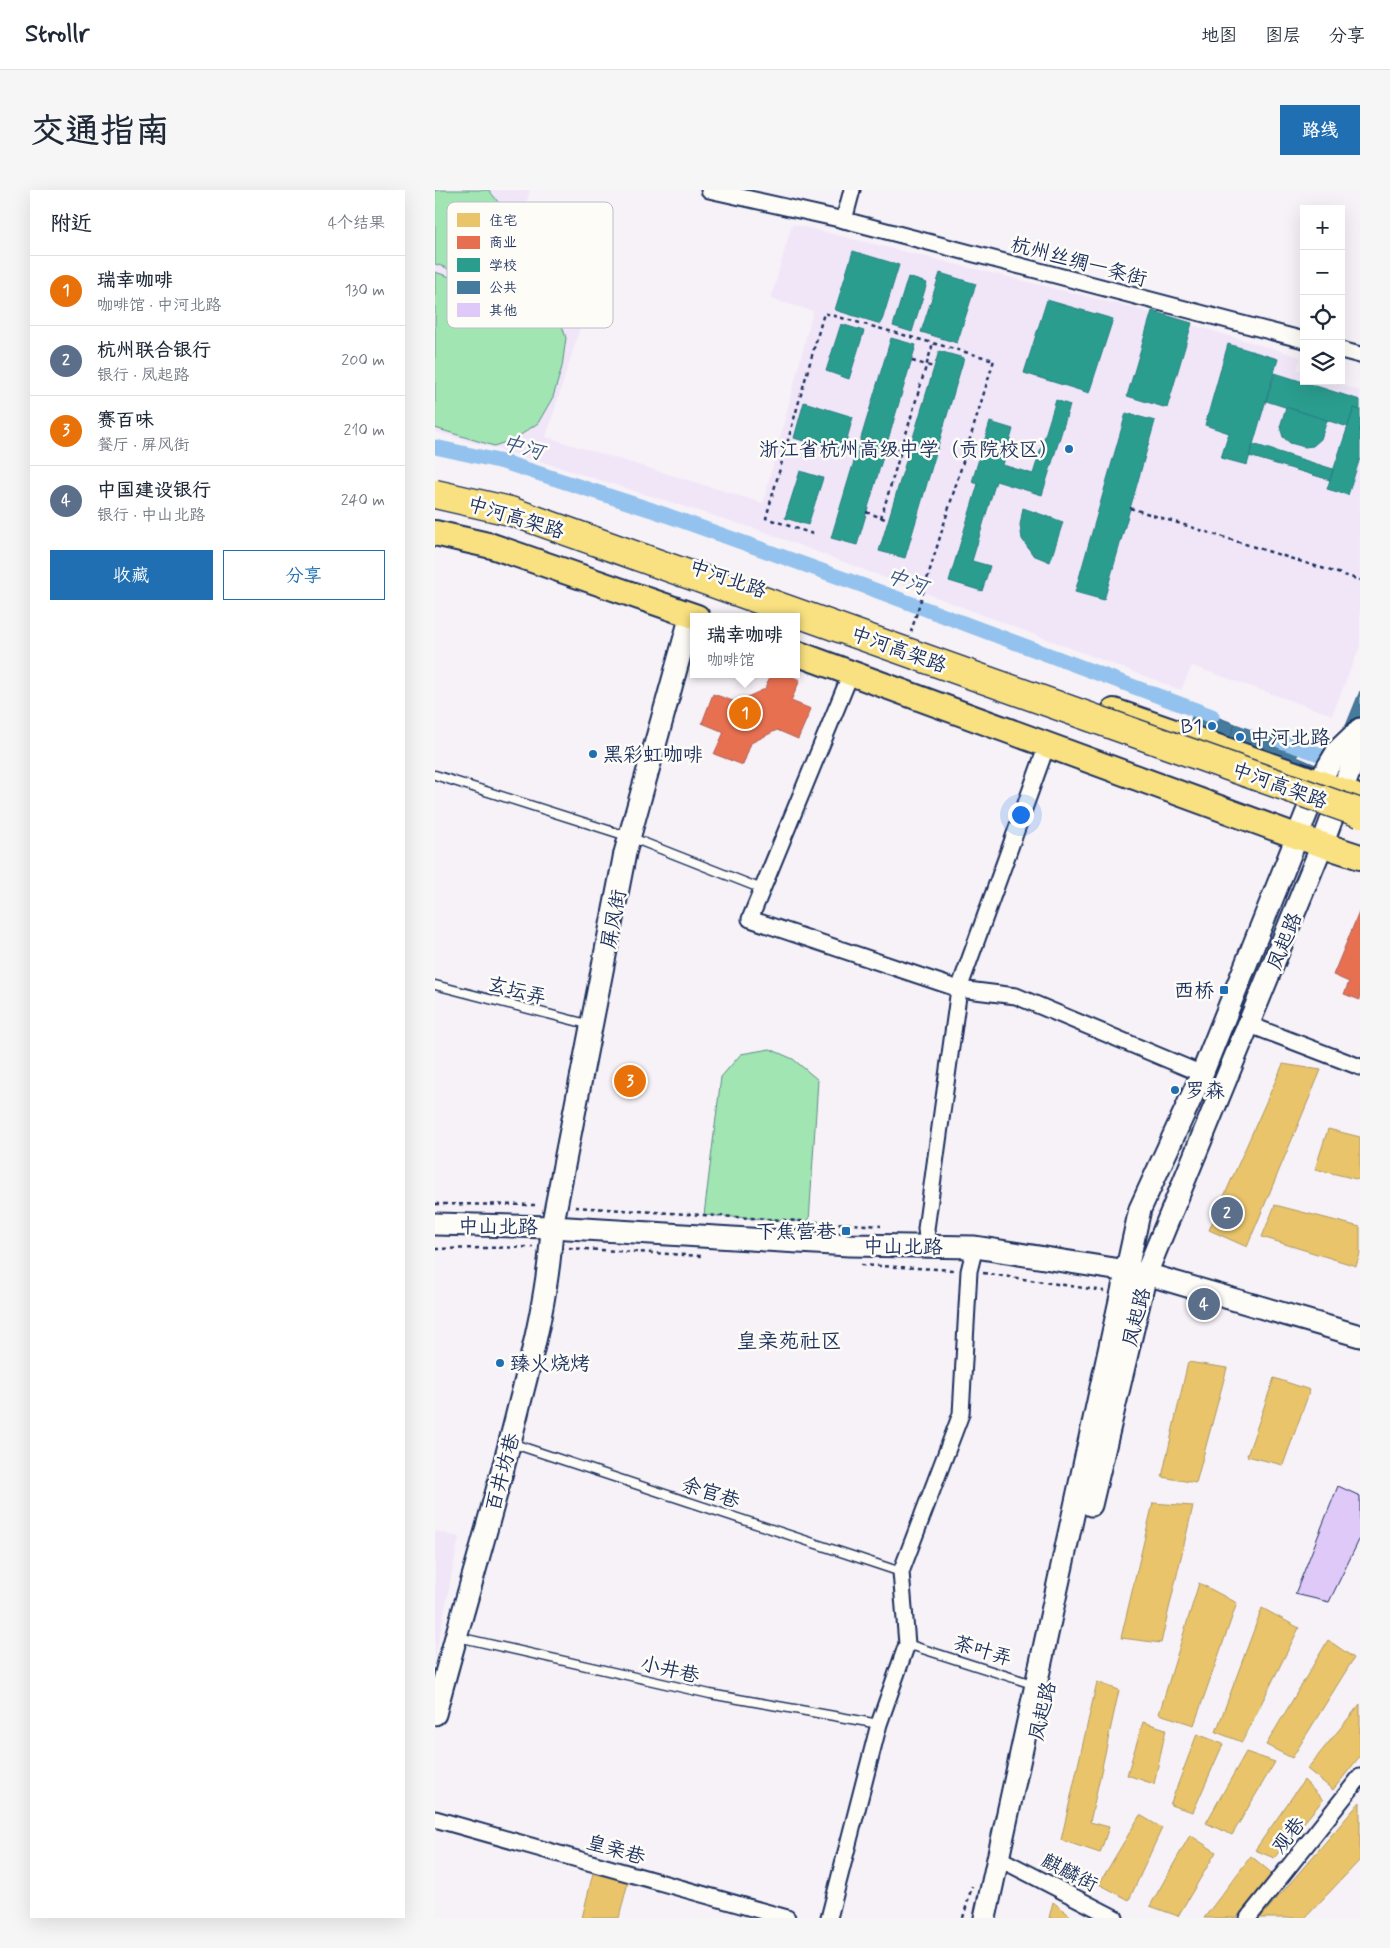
<!DOCTYPE html>
<html lang="zh">
<meta charset="utf-8">
<style>
body{margin:0;font-family:Mynerve,"LXGW WenKai TC",sans-serif;background:#f6f6f7;color:#1f2937}
.controls{position:absolute;right:15px;top:15px;display:grid;overflow:hidden;border-radius:0px;box-shadow:0 5px 20px #0002}
.controls button{width:45px;height:45px;display:grid;place-items:center;padding:0;border:0;border-bottom:1px solid #e0e1e3;background:#fff;color:#1f2937;font:25px sans-serif}
.you{position:absolute;left:585px;top:624px;width:18px;height:18px;margin:-12px;border:4px solid #fff;border-radius:50%;background:#1a73e8;box-shadow:0 0 0 8px #1a73e833}
.badge{display:grid;place-items:center;width:32px;height:32px;border-radius:50%;background:#1f6fb2;color:#fff;font-size:16px;font-weight:700}
.pin{position:absolute;translate:-50% -50%;border:2px solid #fff;box-shadow:0 1px 5px #0006}
.popup{position:absolute;left:255px;top:423px;width:110px;height:65px;box-sizing:border-box;display:grid;place-content:center;border-radius:0px;background:#fff;filter:drop-shadow(0 1px 4px #0005);font-size:16px;white-space:nowrap;color:#747a83}
.popup b{font-size:19px;color:#1f2937}
.popup::after{content:'';position:absolute;left:50%;top:100%;margin-left:-10px;border:10px solid transparent;border-top-color:#fff}
.list{margin:0;padding:0;list-style:none}
h2{display:flex;justify-content:space-between;align-items:center;height:65px;margin:0;padding:0 20px;font-size:21px}
h2 small{font-size:16px;font-weight:400;color:#747a83}
.list li{display:grid;grid-template-columns:32px 1fr auto;gap:15px;align-items:center;box-sizing:border-box;height:70px;padding:0 20px;border-top:1px solid #e0e1e3}
.list b{display:block;font-size:19px;white-space:nowrap}
.list p{margin:0;font-size:16px;white-space:nowrap;color:#747a83}
.list em{font-size:16px;font-style:normal;color:#747a83}
.actions{display:flex;gap:10px;padding:15px 20px}
.actions a{flex:1;padding:11px 0;border:1px solid #1f6fb2;border-radius:0px;text-align:center;font-size:18px;color:#1f6fb2}
.actions .main{background:#1f6fb2;color:#fff}
.icon{flex:none;width:28px;height:28px;fill:none;stroke:currentColor;stroke-width:2;stroke-linecap:round;stroke-linejoin:round}
.map{position:relative;flex:none;width:925px;height:1728px;overflow:hidden;border-radius:0px}
header{display:flex;align-items:center;gap:30px;box-sizing:border-box;height:70px;padding:0 25px;background:#fff;border-bottom:1px solid #e0e1e3}
header strong{font-size:24px}
nav{display:flex;gap:28px;margin-inline-start:auto;font-size:18px}
.intro{display:flex;align-items:center;justify-content:space-between;box-sizing:border-box;height:120px;padding:0 30px}
h1{margin:0;font-size:35px}
.button{padding:12px 22px;border-radius:0px;background:#1f6fb2;color:#fff;font-size:18px;font-weight:700}
main{display:flex;gap:30px;padding:0 30px}
aside{flex:1;background:#fff;border-radius:0px;box-shadow:0 5px 20px #0002}
.map>svg:first-child{display:block}
.built{fill:#f0e6f8}
.green{fill:#a0e5b2;stroke:#5e8a88}
.homes{fill:#e9c46a;stroke:#ab9766}
.shops{fill:#e76f51;stroke:#aa5c55}
.schools{fill:#2a9d8f;stroke:#267c80}
.public{fill:#457b9d;stroke:#38648a}
.lines{fill:none;stroke-linecap:round;stroke-linejoin:round}
.canal{stroke:#94c2ee;stroke-width:15}
.building{fill:#dfc9f9;stroke:#1b2f5e}
.lane-casing{stroke:#1b2f5e;stroke-width:11}
.street-casing{stroke:#1b2f5e;stroke-width:19}
.secondary-casing{stroke:#1b2f5e;stroke-width:25}
.primary-casing{stroke:#1b2f5e;stroke-width:28}
.path{stroke:#1b2f5e;stroke-width:2.5;stroke-dasharray:4 4;stroke-linecap:butt}
.lane{stroke:#fdfcf7;stroke-width:8}
.street{stroke:#fdfcf7;stroke-width:15}
.secondary{stroke:#fdfcf7;stroke-width:21}
.primary{stroke:#f9e181;stroke-width:24}
.highway-bridge-casing{stroke:#1b2f5e;stroke-width:31;stroke-linecap:butt}
.highway-bridge{stroke:#f9e181;stroke-width:28}
.poi-dot{fill:#1f6fb2;stroke:#fdfcf7;stroke-width:2}
.labels{text-anchor:middle;stroke-width:5;stroke-linejoin:round;paint-order:stroke}
.street-label{font-size:20px;fill:#1b2f5e;stroke:#fdfcf7}
.poi-label{font-size:20px;fill:#1b2f5e;stroke:#fdfcf7;text-anchor:end}
.water-label{font-size:21px;font-style:italic;fill:#3f5b89;stroke:#fdfcf7}
.neighbourhood-label{font-size:21px;fill:#1b2f5e;stroke:#fdfcf7}
.key{fill:#fdfcf7;stroke:#b9bec9;stroke-width:1}
.key-label{font-size:14px;fill:#1b2f5e}
</style>
<header>
<strong>Strollr</strong>
<nav><a>地图</a><a>图层</a><a>分享</a></nav>
</header>
<div class="intro"><h1>交通指南</h1><a class="button">路线</a></div>
<main>
<aside>
<h2>附近<small>4个结果</small></h2>
<ul class="list">
<li><span class="badge" style="background:#e8710a">1</span><div><b>瑞幸咖啡</b><p>咖啡馆 · 中河北路</p></div><em>130 m</em></li>
<li><span class="badge" style="background:#5c6f8a">2</span><div><b>杭州联合银行</b><p>银行 · 凤起路</p></div><em>200 m</em></li>
<li><span class="badge" style="background:#e8710a">3</span><div><b>赛百味</b><p>餐厅 · 屏风街</p></div><em>210 m</em></li>
<li><span class="badge" style="background:#5c6f8a">4</span><div><b>中国建设银行</b><p>银行 · 中山北路</p></div><em>240 m</em></li>
</ul>
<div class="actions"><a class="main">收藏</a><a>分享</a></div>
</aside>
<div class="map">
<svg width="925" height="1728" viewBox="0 0 925 1728">
<rect width="100%" height="100%" fill="#f7f2f7"/>
<filter id="ink" filterUnits="userSpaceOnUse"><feTurbulence type="fractalNoise" baseFrequency=".02" numOctaves="2"/><feDisplacementMap in="SourceGraphic" scale="10" xChannelSelector="R" yChannelSelector="G"/><feConvolveMatrix kernelMatrix="1 2 1 2 8 2 1 2 1" color-interpolation-filters="sRGB"/></filter>
<g filter="url(#ink)">
<g class="built">
<polygon points="0,0 95,0 87,30 171,55 111,247 328,313 378,121 336,109 357,34 703,119 866,167 862,179 869,182 869,191 896,191 925,201 925,456 897,525 757,476 746,500 324,340 104,271 0,242"/>
<polygon points="0,1341 24,1347 0,1469"/>
</g>
<g class="green">
<path d="M0,0H54C63,12 72,22 75,37C81,62 44,84 22,81C15,80 7,76 0,74Z"/>
<polygon points="0,82 112,119 125,129 131,148 127,177 118,207 103,233 80,249 59,256 0,238"/>
<polygon points="335,859 358,869 383,890 374,1032 269,1025 286,887 306,864"/>
</g>
<g class="homes">
<polygon points="848,874 886,880 812,1057 774,1040"/>
<polygon points="893,939 925,947 925,990 880,979"/>
<polygon points="840,1015 925,1037 925,1064 921,1076 827,1047"/>
<polygon points="753,1172 792,1178 761,1293 727,1287"/>
<polygon points="839,1188 875,1200 848,1275 812,1266"/>
<polygon points="718,1313 758,1316 726,1453 686,1448"/>
<polygon points="764,1393 802,1413 759,1535 724,1524"/>
<polygon points="827,1418 864,1438 807,1552 781,1542"/>
<polygon points="893,1450 919,1468 857,1568 831,1555"/>
<polygon points="662,1492 684,1500 655,1632 674,1637 665,1663 626,1650"/>
<polygon points="925,1514 925,1566 898,1600 872,1579"/>
<polygon points="708,1532 731,1539 719,1594 692,1585"/>
<polygon points="762,1544 788,1554 758,1622 735,1615"/>
<polygon points="811,1562 840,1572 797,1645 771,1633"/>
<polygon points="869,1590 888,1610 839,1668 820,1660"/>
<polygon points="925,1612 925,1670 870,1728 825,1728"/>
<polygon points="705,1625 727,1638 694,1710 664,1694"/>
<polygon points="755,1645 781,1662 743,1726 715,1716"/>
<polygon points="816,1666 839,1685 801,1728 769,1728"/>
<polygon points="158,1683 193,1692 184,1728 147,1728"/>
<polygon points="618,1712 638,1728 614,1728"/>
</g>
<g class="shops">
<polygon points="336,484 350,484 365,490 356,511 376,519 363,549 342,540 316,553 308,575 279,564 289,542 267,533 278,504 301,512 330,499"/>
<polygon points="925,720 925,810 909,804 914,792 898,785"/>
</g>
<g class="schools">
<polygon points="418,61 464,75 446,134 400,120"/>
<polygon points="505,83 541,94 522,153 486,142"/>
<polygon points="473,87 492,93 477,142 458,136"/>
<polygon points="612,110 678,129 654,203 589,183"/>
<polygon points="717,121 757,133 732,218 692,206"/>
<polygon points="406,134 429,141 414,189 391,181"/>
<polygon points="456,148 481,155 422,355 396,348"/>
<polygon points="793,154 843,169 812,275 786,268 794,243 770,235"/>
<polygon points="504,161 529,168 470,368 444,361"/>
<polygon points="840,183 925,210 925,220 919,218 913,237 831,211"/>
<polygon points="621,210 635,215 607,305 561,291 537,371 555,376 547,401 514,391 543,294 537,292 555,232 578,239 568,275 598,284"/>
<polygon points="369,212 418,227 408,263 359,248"/>
<polygon points="851,217 892,230 886,249 878,256 870,257 855,253 848,247 845,237"/>
<polygon points="919,218 925,220 925,268 913,305 892,299"/>
<polygon points="691,223 720,231 669,410 640,402"/>
<polygon points="818,254 898,279 895,290 814,266"/>
<polygon points="365,281 388,288 373,335 350,328"/>
<polygon points="588,318 628,332 615,372 598,365 587,349 585,335"/>
</g>
<g class="public">
<polygon points="925,501 925,541 903,594 753,538 760,519 865,558 862,567 893,580"/>
<polygon points="760,519 800,534 793,553 753,538"/>
</g>
<g class="lines">
<g class="canal">
<polyline points="0,257 68,272 217,320 429,396 777,526"/>
<polyline points="846,551 907,572"/>
</g>
</g>
<polygon class="building" points="903,1296 925,1306 925,1348 894,1412 860,1404"/>
<g class="lines">
<g class="lane-casing">
<g id="lane">
<polyline points="0,585 195,647 327,699"/>
<polyline points="0,795 156,835"/>
<polyline points="76,1253 466,1382"/>
<polyline points="23,1447 275,1504 444,1534"/>
<polyline points="472,1454 613,1499"/>
</g>
</g>
<g class="street-casing">
<g id="street">
<polyline points="274,0 409,30 869,150"/>
<polyline points="409,30 417,0"/>
<polyline points="906,160 925,165"/>
<polyline points="416,483 315,729 524,799 581,806 767,884"/>
<polyline points="815,835 925,877"/>
<polyline points="493,1056 491,1039 524,799 612,555"/>
<polyline points="0,1629 352,1728"/>
<polyline points="571,1672 680,1728"/>
<polyline points="394,1728 444,1534 472,1454 466,1382 526,1224 534,1081 540,1057"/>
<polyline points="813,1728 925,1587"/>
</g>
</g>
<g class="secondary-casing">
<g id="secondary">
<polyline points="0,1034 117,1037 414,1055 540,1057 711,1084 925,1146"/>
<polyline points="656,1315 711,1084 887,655 925,553"/>
<path d="M0,1524C27,1421 59,1319 84,1216C99,1159 114,1096 117,1037L190,663L256,425"/>
<polyline points="550,1728 705,1019 767,884 884,592 903,560 925,539"/>
</g>
</g>
<g class="primary-casing">
<g id="primary">
<polyline points="0,343 57,356 262,427"/>
<polyline points="361,463 861,646 925,667"/>
<polyline points="679,521 906,600 925,608"/>
</g>
</g>
<g class="path">
<polyline points="477,171 499,177"/>
<polyline points="452,256 474,262"/>
<polyline points="695,318 925,390"/>
<polyline points="431,322 453,330"/>
<polyline points="446,328 498,153"/>
<polyline points="378,344 331,328 389,123 559,170 476,442"/>
<polyline points="0,1014 104,1015"/>
<polyline points="140,1017 446,1036"/>
<polyline points="134,1058 266,1066"/>
<polyline points="0,1059 98,1057"/>
<polyline points="426,1075 520,1080"/>
<polyline points="548,1083 669,1101"/>
<polyline points="528,1728 537,1696"/>
</g>
<use href="#lane" class="lane"/>
<use href="#street" class="street"/>
<use href="#secondary" class="secondary"/>
<use href="#primary" class="primary"/>
<g class="highway-bridge-casing">
<polyline id="highway-bridge" points="0,304 75,321 925,623"/>
</g>
<use href="#highway-bridge" class="highway-bridge"/>
</g>
</g>
<g class="poi-dot">
<circle cx="634" cy="259" r="5"/>
<circle cx="777" cy="536" r="5"/>
<circle cx="805" cy="547" r="5"/>
<circle cx="158" cy="564" r="5"/>
<rect x="784" y="795" width="10" height="10" rx="2.5"/>
<circle cx="740" cy="900" r="5"/>
<rect x="406" y="1036" width="10" height="10" rx="2.5"/>
<circle cx="65" cy="1173" r="5"/>
</g>
<g class="labels">
<g class="street-label">
<text transform="translate(644 71) rotate(15)" y="7">杭州丝绸一条街</text>
<text transform="translate(81 327) rotate(17)" y="7">中河高架路</text>
<text transform="translate(293 388) rotate(19)" y="7">中河北路</text>
<text transform="translate(464 459) rotate(20)" y="7">中河高架路</text>
<text transform="translate(845 595) rotate(20)" y="7">中河高架路</text>
<text transform="translate(178 729) rotate(-79)" y="7">屏风街</text>
<text transform="translate(849 751) rotate(-68)" y="7">凤起路</text>
<text transform="translate(82 800) rotate(14)" y="7">玄坛弄</text>
<text transform="translate(63 1036) rotate(1)" y="7">中山北路</text>
<text transform="translate(468 1056) rotate(1)" y="7">中山北路</text>
<text transform="translate(701 1127) rotate(-76)" y="7">凤起路</text>
<text transform="translate(67 1282) rotate(-75)" y="7">百井坊巷</text>
<text transform="translate(276 1302) rotate(18)" y="7">余官巷</text>
<text transform="translate(548 1460) rotate(17)" y="7">茶叶弄</text>
<text transform="translate(235 1479) rotate(13)" y="7">小井巷</text>
<text transform="translate(607 1521) rotate(-77)" y="7">凤起路</text>
<text transform="translate(853 1645) rotate(-52)" y="7">观巷</text>
<text transform="translate(181 1659) rotate(16)" y="7">皇亲巷</text>
<text transform="translate(635 1682) rotate(27)" y="7">麒麟街</text>
</g>
<g class="poi-label">
<text x="624" y="266">浙江省杭州高级中学（贡院校区）</text>
<text x="767" y="543">B1</text>
<text x="815" y="554" text-anchor="start">中河北路</text>
<text x="168" y="571" text-anchor="start">黑彩虹咖啡</text>
<text x="779" y="807">西桥</text>
<text x="750" y="907" text-anchor="start">罗森</text>
<text x="401" y="1048">下焦营巷</text>
<text x="75" y="1180" text-anchor="start">臻火烧烤</text>
</g>
<g class="water-label">
<text transform="translate(88 257) rotate(16)" y="7">中河</text>
<text transform="translate(472 391) rotate(20)" y="7">中河</text>
</g>
<g class="neighbourhood-label">
<text x="354" y="1158">皇亲苑社区</text>
</g>
</g>
<rect x="12" y="12" width="166" height="126" rx="8" class="key"/>
<rect x="22" y="23" width="23" height="14" fill="#e9c46a"/>
<rect x="22" y="46" width="23" height="13" fill="#e76f51"/>
<rect x="22" y="68" width="23" height="14" fill="#2a9d8f"/>
<rect x="22" y="91" width="23" height="13" fill="#457b9d"/>
<rect x="22" y="113" width="23" height="14" fill="#dfc9f9"/>
<g class="key-label">
<text x="54" y="35">住宅</text>
<text x="54" y="57">商业</text>
<text x="54" y="80">学校</text>
<text x="54" y="102">公共</text>
<text x="54" y="125">其他</text>
</g>
</svg>
<div class="controls">
<button>+</button>
<button>−</button>
<button><svg class="icon" aria-label="locate" viewBox="0 0 24 24"><circle cx="12" cy="12" r="6"/><path d="M12 2v4M12 18v4M2 12h4M18 12h4"/></svg></button>
<button><svg class="icon" aria-label="layers" viewBox="0 0 24 24"><path d="M12 4l9 5-9 5-9-5zM3 14l9 5 9-5"/></svg></button>
</div>
<div class="you"></div>
<div class="pin badge" style="left:310px;top:523px;background:#e8710a">1</div>
<div class="popup"><b>瑞幸咖啡</b>咖啡馆</div>
<div class="pin badge" style="left:792px;top:1023px;background:#5c6f8a">2</div>
<div class="pin badge" style="left:195px;top:891px;background:#e8710a">3</div>
<div class="pin badge" style="left:769px;top:1114px;background:#5c6f8a">4</div>
</div>
</main>
